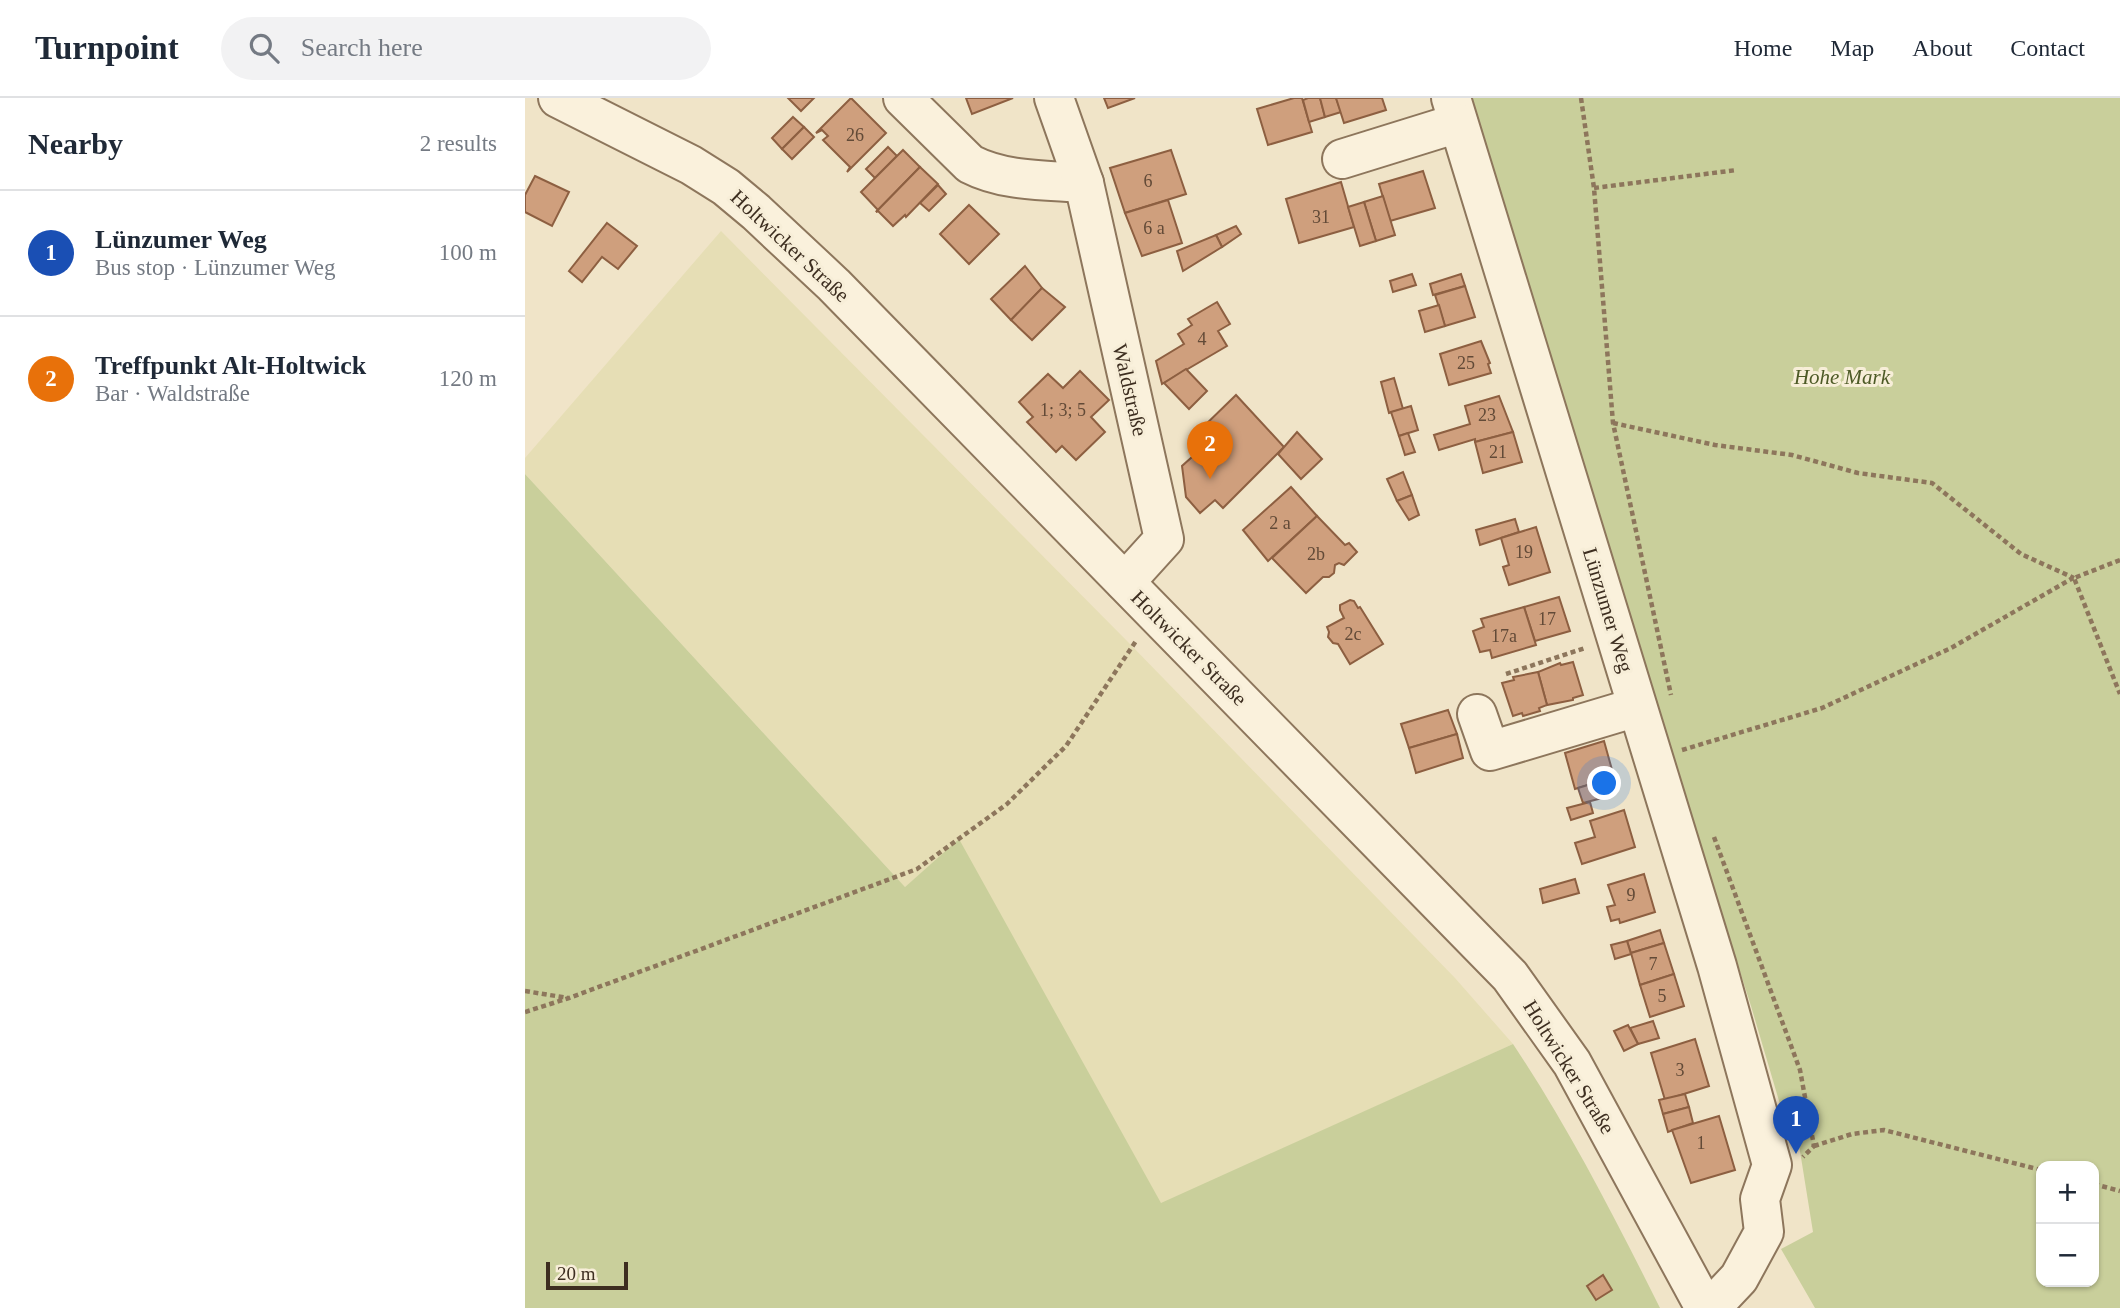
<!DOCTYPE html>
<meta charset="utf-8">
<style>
body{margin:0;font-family:Georgia,serif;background:#f2f2f3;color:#1f2937}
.controls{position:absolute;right:21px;bottom:21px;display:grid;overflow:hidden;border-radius:14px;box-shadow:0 2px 5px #0004}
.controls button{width:63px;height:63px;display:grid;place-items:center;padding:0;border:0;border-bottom:2px solid #e0e1e3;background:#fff;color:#1f2937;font:35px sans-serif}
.scale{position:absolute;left:21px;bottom:18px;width:82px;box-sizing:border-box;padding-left:7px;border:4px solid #3d2e20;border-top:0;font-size:19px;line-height:24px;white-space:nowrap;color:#3d2e20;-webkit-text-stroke:5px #f7eed8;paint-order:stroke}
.you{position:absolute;left:1080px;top:686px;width:24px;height:24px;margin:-18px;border:5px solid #fff;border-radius:50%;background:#1a73e8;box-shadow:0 0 0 10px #1a73e833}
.badge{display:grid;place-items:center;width:46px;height:46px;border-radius:50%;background:#9e2a2b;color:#fff;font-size:23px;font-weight:700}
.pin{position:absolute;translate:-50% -58px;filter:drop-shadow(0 2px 4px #0008)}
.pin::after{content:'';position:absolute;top:37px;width:24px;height:21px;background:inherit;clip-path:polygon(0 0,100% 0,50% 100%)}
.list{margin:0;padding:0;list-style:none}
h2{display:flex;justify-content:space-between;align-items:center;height:91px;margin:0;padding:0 28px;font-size:30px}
h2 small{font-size:23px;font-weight:400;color:#747a83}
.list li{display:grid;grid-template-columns:46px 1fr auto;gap:21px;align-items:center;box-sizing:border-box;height:126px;padding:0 28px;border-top:2px solid #e0e1e3}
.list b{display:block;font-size:26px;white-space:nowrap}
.list p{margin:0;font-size:23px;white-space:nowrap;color:#747a83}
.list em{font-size:23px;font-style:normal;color:#747a83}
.icon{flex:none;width:38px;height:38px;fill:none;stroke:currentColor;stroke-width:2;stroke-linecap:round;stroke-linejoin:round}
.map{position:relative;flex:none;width:1595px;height:1210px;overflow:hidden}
header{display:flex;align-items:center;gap:42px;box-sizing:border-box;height:98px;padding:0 35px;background:#fff;border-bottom:2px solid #e0e1e3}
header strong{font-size:33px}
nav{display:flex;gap:38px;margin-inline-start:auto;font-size:24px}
.search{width:490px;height:63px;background:#f2f2f3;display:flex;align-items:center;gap:18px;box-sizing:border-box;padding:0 24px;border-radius:38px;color:#747a83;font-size:26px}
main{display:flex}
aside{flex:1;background:#fff}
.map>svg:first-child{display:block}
.farmland{fill:#e6deb5}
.green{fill:#c9cf9b;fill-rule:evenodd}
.building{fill:#cf9f7d;stroke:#8d5f41;stroke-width:2}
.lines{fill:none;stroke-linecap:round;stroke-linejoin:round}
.minor-casing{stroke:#8d765c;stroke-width:42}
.path{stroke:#8d765c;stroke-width:4.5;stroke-dasharray:5 3.5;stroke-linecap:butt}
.minor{stroke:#faf1dc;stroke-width:38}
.labels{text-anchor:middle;stroke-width:6;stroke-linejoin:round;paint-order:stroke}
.number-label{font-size:18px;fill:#624a37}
.street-label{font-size:21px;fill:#3d2e20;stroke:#f7eed8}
.park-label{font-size:21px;font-style:italic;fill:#4d5a26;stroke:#f7eed8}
</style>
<header>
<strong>Turnpoint</strong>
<div class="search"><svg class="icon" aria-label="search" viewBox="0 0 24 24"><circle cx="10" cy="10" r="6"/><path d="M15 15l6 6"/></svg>Search here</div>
<nav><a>Home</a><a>Map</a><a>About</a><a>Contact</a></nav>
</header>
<main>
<aside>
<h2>Nearby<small>2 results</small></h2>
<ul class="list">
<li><span class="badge" style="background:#1a4fb4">1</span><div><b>Lünzumer Weg</b><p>Bus stop · Lünzumer Weg</p></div><em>100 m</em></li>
<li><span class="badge" style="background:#e8710a">2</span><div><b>Treffpunkt Alt-Holtwick</b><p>Bar · Waldstraße</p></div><em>120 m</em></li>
</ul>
</aside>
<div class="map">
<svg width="1595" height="1210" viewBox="0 0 1595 1210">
<rect width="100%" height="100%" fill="#f0e4c8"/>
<polygon class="farmland" points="196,133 603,544 930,880 988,946 636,1106 434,742 380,789 0,376 0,360"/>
<g class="green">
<path d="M936,0H1595V1210H1290L1256,1151L1288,1134L1274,1047L1257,1013L1226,908ZM1516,1068H1569V1184H1516Z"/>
<path d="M0,376L380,789L434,741L636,1105L988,946C1044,1030 1090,1120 1135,1210H0Z"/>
</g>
<g class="building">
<polygon points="263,0 289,0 276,13"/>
<polygon points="326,0 361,35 322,74 325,69 298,42 303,38 297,32 291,35"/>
<polygon points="441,0 488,0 447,16"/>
<polygon points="579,0 610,0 583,10"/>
<polygon points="769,0 777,0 787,34 743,47 732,11"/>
<polygon points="783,0 795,0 800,19 784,24 778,2"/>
<polygon points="795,0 811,0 816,14 800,19"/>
<polygon points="811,0 857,0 861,12 819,25"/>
<polygon points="268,19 279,29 257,51 247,40"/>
<polygon points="279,29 289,39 267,61 257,51"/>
<polygon points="363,49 372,58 350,80 341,71"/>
<polygon points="378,52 395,69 351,114 353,112 336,94"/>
<polygon points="646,52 661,96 600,115 585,70"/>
<polygon points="395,69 413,86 381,119 380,117 368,128 353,113 351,114"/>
<polygon points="898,73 910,110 865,123 854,86"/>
<polygon points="10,78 44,94 27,128 0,114 0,97"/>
<polygon points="816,84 829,129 774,145 761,101"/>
<polygon points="413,87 421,96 404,113 395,105"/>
<polygon points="858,98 870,137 851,143 839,104"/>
<polygon points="643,102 657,145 617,158 600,115"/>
<polygon points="839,104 851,143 835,148 823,109"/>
<polygon points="444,107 474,136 444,166 415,136"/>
<polygon points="82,125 112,148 93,171 77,159 57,184 44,173"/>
<polygon points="711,128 716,136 697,149 691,137"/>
<polygon points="691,137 697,149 658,173 652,153"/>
<polygon points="500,168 517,190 486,222 466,201"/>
<polygon points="887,176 891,187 868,194 865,183"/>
<polygon points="936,176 940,188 908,197 905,186"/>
<polygon points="940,188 950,219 920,228 910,197"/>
<polygon points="517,190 540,209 507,242 486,222"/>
<polygon points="692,204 705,226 693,233 702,248 637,286 631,263 659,246 653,236 667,227 663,221"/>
<polygon points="914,207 920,228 900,234 894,213"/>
<polygon points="956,243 965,265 963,266 966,275 924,287 915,256"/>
<polygon points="661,271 682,293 664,311 639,285"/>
<polygon points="555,273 584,302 566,319 580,334 551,362 537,348 531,354 502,324 508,319 494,304 523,276 538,290"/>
<polygon points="869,280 878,311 864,315 856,284"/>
<polygon points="711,297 759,349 698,410 690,402 675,415 661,399 657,368 685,343 675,332"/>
<polygon points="974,298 988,334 950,344 950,341 914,352 909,337 945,326 940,308"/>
<polygon points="886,308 893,332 874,338 866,314"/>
<polygon points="772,334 797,361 776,381 753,356"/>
<polygon points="988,334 997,364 958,375 950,344"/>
<polygon points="883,335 890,354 880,357 874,338"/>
<polygon points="878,374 887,397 872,403 862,381"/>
<polygon points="766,389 792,418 743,463 718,432"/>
<polygon points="887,397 894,417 884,422 872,403"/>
<polygon points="792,418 820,447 824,445 832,454 819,467 814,465 810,467 809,475 804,479 798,479 781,495 747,460"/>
<polygon points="990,421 994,434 955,447 951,432"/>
<polygon points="1011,429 1025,474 984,487 978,469 984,467 976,440"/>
<polygon points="1034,499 1045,533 1010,543 999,509"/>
<polygon points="825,502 829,503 833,510 835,509 858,546 825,566 813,546 808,545 803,539 804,534 802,529 819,520 815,512 815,507"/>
<polygon points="999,509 1011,547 967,560 965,552 955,554 948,533 959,529 956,521"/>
<polygon points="1048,564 1058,597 1048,600 1048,602 1022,607 1013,574 1035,565 1036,567"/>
<polygon points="1013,574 1022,607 1014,610 1015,613 998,618 997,615 988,618 977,585 989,582 988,579"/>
<polygon points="923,612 932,636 884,650 876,626"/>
<polygon points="932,636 938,660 891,675 884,650"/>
<polygon points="1079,643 1089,679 1050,691 1040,655"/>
<polygon points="1076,683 1081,699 1058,705 1053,690"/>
<polygon points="1065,704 1068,715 1046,722 1042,710"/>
<polygon points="1099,712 1110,749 1057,766 1050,745 1070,739 1065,723"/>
<polygon points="1119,776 1130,814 1095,825 1094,821 1086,823 1082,809 1090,807 1083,787"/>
<polygon points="1050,781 1054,795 1018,805 1015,791"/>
<polygon points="1135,832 1139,845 1106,855 1102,843"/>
<polygon points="1102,843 1106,856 1090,861 1086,847"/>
<polygon points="1139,845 1149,876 1115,887 1106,855"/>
<polygon points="1149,876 1159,908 1125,919 1115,887"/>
<polygon points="1128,923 1134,940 1113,946 1105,930"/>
<polygon points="1103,927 1113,946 1099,953 1089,933"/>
<polygon points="1170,941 1184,988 1140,1002 1126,955"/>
<polygon points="1160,996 1164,1009 1138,1016 1134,1002"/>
<polygon points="1164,1009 1168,1025 1143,1034 1138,1016"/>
<polygon points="1194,1018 1210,1072 1166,1085 1147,1032"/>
<polygon points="1078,1177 1087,1192 1071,1202 1062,1188"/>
</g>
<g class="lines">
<g class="minor-casing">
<g id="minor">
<polyline points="33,0 166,67 201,89 231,114 309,187 985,878 1047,965 1180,1210"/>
<path d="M378,0L445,66C480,84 521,82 559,85"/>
<polyline points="529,0 559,85 639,441 600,484"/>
<polyline points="926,0 1192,868 1247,1067 1235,1101 1239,1134 1214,1180 1198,1197 1179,1208"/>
<polyline points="817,61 933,25"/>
<polyline points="952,616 965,653 1112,609"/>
</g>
</g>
<g class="path">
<polyline points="1056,0 1069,90 1088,325 1146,597"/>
<polyline points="1069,90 1212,72"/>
<polyline points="1088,325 1190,347 1267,357 1333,375 1407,385 1496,456 1549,480"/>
<polyline points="1595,462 1549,480 1595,596"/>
<polyline points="981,576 1060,550"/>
<polyline points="1157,652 1297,610 1426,550 1548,480"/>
<polyline points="1189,739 1275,972 1289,1048 1278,1059"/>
<polyline points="0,893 43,900"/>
<polyline points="0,914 44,900 392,771 482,706 541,648 611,543"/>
<polyline points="1289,1048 1327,1036 1359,1032 1516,1072"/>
<polyline points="1569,1086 1595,1093"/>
</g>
<use href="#minor" class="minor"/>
</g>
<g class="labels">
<g class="number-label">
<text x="330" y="43">26</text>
<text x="623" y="89">6</text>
<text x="796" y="125">31</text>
<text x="629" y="136">6 a</text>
<text x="677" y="247">4</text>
<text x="941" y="271">25</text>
<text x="538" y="318">1; 3; 5</text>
<text x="962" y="323">23</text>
<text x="973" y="360">21</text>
<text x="755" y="431">2 a</text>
<text x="999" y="460">19</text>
<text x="791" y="462">2b</text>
<text x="1022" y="527">17</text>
<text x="828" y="542">2c</text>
<text x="979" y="544">17a</text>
<text x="1106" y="803">9</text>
<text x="1128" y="872">7</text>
<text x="1137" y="904">5</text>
<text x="1155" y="978">3</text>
<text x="1176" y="1051">1</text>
</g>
<g class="street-label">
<text transform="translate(265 148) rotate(43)" y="7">Holtwicker Straße</text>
<text transform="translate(605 292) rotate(77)" y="7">Waldstraße</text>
<text transform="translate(1083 512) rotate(73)" y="7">Lünzumer Weg</text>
<text transform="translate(664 550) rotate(45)" y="7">Holtwicker Straße</text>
<text transform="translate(1044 969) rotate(58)" y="7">Holtwicker Straße</text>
</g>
<g class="park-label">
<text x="1317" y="286">Hohe Mark</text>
</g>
</g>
</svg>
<div class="controls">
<button>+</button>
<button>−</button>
</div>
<div class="scale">20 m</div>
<div class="you"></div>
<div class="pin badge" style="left:1271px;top:1056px;background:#1a4fb4">1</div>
<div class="pin badge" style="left:685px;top:381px;background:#e8710a">2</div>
</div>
</main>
